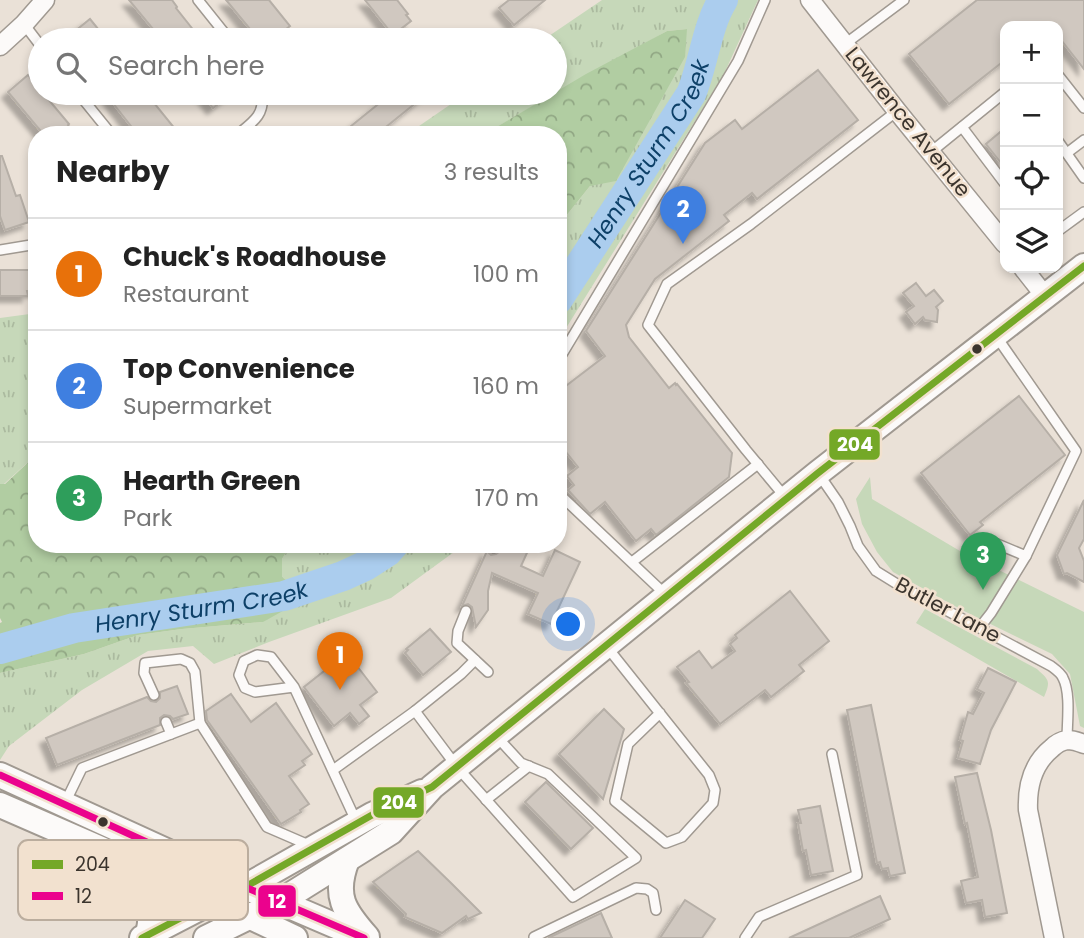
<!DOCTYPE html>
<meta charset="utf-8">
<style>
body{margin:0;font-family:Poppins,sans-serif;background:#f2f2f2;color:#222}
.controls{position:absolute;right:21px;top:21px;display:grid;overflow:hidden;border-radius:14px;box-shadow:0 4px 10px #0003}
.controls button{width:63px;height:63px;display:grid;place-items:center;padding:0;border:0;border-bottom:2px solid #e0e0e0;background:#fff;color:#222;font:35px sans-serif}
.you{position:absolute;left:569px;top:625px;width:24px;height:24px;margin:-18px;border:5px solid #fff;border-radius:50%;background:#1a73e8;box-shadow:0 0 0 10px #1a73e833}
.badge{display:grid;place-items:center;width:46px;height:46px;border-radius:50%;background:#787168;color:#fff;font-size:23px;font-weight:700}
.pin{position:absolute;translate:-50% -58px;filter:drop-shadow(0 2px 4px #0008)}
.pin::after{content:'';position:absolute;top:37px;width:24px;height:21px;background:inherit;clip-path:polygon(0 0,100% 0,50% 100%)}
.list{margin:0;padding:0;list-style:none}
h2{display:flex;justify-content:space-between;align-items:center;height:91px;margin:0;padding:0 28px;font-size:30px}
h2 small{font-size:23px;font-weight:400;color:#767676}
.list li{display:grid;grid-template-columns:46px 1fr auto;gap:21px;align-items:center;box-sizing:border-box;height:112px;padding:0 28px;border-top:2px solid #e0e0e0}
.list b{display:block;font-size:26px;white-space:nowrap}
.list p{margin:0;font-size:23px;white-space:nowrap;color:#767676}
.list em{font-size:23px;font-style:normal;color:#767676}
.icon{flex:none;width:38px;height:38px;fill:none;stroke:currentColor;stroke-width:2;stroke-linecap:round;stroke-linejoin:round}
.map{position:relative;flex:none;width:1084px;height:938px;overflow:hidden}
.search{position:absolute;background:#fff;box-shadow:0 4px 10px #0003;left:28px;top:28px;width:539px;height:77px;display:flex;align-items:center;gap:18px;box-sizing:border-box;padding:0 24px;border-radius:38px;color:#767676;font-size:26px}
.panel{position:absolute;background:#fff;box-shadow:0 4px 10px #0003;left:28px;top:126px;width:539px;height:427px;border-radius:28px}
.map>svg:first-child{display:block}
.grass{fill:url(#grass-tufts)}
.forest{fill:url(#forest-crowns)}
.green{fill:#c6d8b9}
.lines{fill:none;stroke-linecap:round;stroke-linejoin:round}
.river{stroke:#abcdee;stroke-width:30}
.building{fill:#d0c8c0;stroke:#b6afa7;stroke-width:2;filter:url(#shadow)}
.service-casing{stroke:#a09991;stroke-width:12}
.minor-casing{stroke:#a09991;stroke-width:21}
.secondary-casing{stroke:#a09991;stroke-width:28}
.service{stroke:#fcfaf9;stroke-width:9}
.minor{stroke:#fcfaf9;stroke-width:18}
.secondary{stroke:#fcfaf9;stroke-width:24}
.bus-1-casing{stroke:#f2e1cf;stroke-width:12}
.bus-2-casing{stroke:#f2e1cf;stroke-width:12}
.bus-1{stroke:#74a827;stroke-width:7}
.bus-2{stroke:#eb028d;stroke-width:7}
.bus-dot{fill:#3b342d;stroke:#f2e1cf;stroke-width:2.5}
.labels{text-anchor:middle;stroke-width:5;stroke-linejoin:round;paint-order:stroke}
.street-label{font-size:21px;fill:#3b342d;stroke:#f2e1cf}
.water-label{font-size:23px;font-style:italic;fill:#0d4068;stroke:#f2e1cf}
.key{fill:#f2e1cf;stroke:#bbad9e;stroke-width:2}
.key-label{font-size:19px;fill:#3b342d}
.line-badge{stroke:#f2e1cf;stroke-width:2.5}
.badge-label{font-size:19px;text-anchor:middle;font-weight:bold;fill:#fff}
</style>
<div class="map">
<svg width="1084" height="938" viewBox="0 0 1084 938">
<defs>
<pattern id="grass-tufts" width="24" height="20" patternUnits="userSpaceOnUse" patternTransform="scale(1.75)"><rect width="24" height="20" fill="#c6d8b9"/><path d="M3 7l-1-3M5 7V3M7 7l1-3M15 17l-1-3M17 17v-4M19 17l1-3" fill="none" stroke="#abba9f"/></pattern>
<pattern id="forest-crowns" width="20" height="18" patternUnits="userSpaceOnUse" patternTransform="scale(1.75)"><rect width="20" height="18" fill="#b1cda2"/><path d="M2 6a3 3 0 1 1 6 0M12 15a3 3 0 1 1 6 0" fill="none" stroke="#91a784"/></pattern>
<filter id="shadow"><feDropShadow dx="-6" dy="6" stdDeviation="2" flood-color="#0004"/></filter>
</defs>
<rect width="100%" height="100%" fill="#eae1d7"/>
<g class="grass">
<polygon points="602,0 758,0 723,76 558,341 558,226 590,186 687,29 667,31 555,93 555,40 543,40"/>
<polygon points="467,93 555,93 483,135 406,135"/>
<polygon points="37,313 37,454 4,484 0,484 0,318"/>
<polygon points="291,544 465,544 391,598 269,642 214,664 193,646 148,651 82,690 9,746 0,760 0,673 84,654 138,635 182,629 263,622 282,577 282,559"/>
</g>
<g class="forest">
<polygon points="687,29 685,57 616,181 590,186 558,226 558,135 483,135 586,74 667,31"/>
<polygon points="37,454 37,544 291,544 282,559 282,577 288,582 290,607 263,622 182,629 138,635 84,654 0,673 0,623 2,622 0,618 0,484 5,484"/>
</g>
<g class="green">
<polygon points="870,477 872,499 960,551 1084,612 1084,728 1080,726 1070,674 1052,654 962,610 893,572 877,552 862,524 856,499"/>
<path d="M925,609L1037,669C1049,680 1051,681 1044,697L916,623Z"/>
</g>
<g class="lines">
<g class="river">
<path id="s1" d="M558,299L691,94C703,66 707,25 723,0"/>
<path id="s2" d="M0,649L74,628L284,596L343,576L367,565L387,552L394,544"/>
</g>
</g>
<g class="building">
<polygon points="129,0 172,0 177,7 176,8 195,32 185,40 162,40"/>
<polygon points="226,0 269,0 290,26 272,40 259,40"/>
<polygon points="365,0 397,0 408,14 406,15 411,21 393,35"/>
<polygon points="509,0 545,0 514,25 499,8"/>
<polygon points="977,0 1084,0 1084,69 1058,36 1058,26 1005,26 1005,60 949,104 909,54"/>
<polygon points="90,19 107,40 64,40"/>
<polygon points="818,70 858,120 757,199 752,193 724,215 729,221 655,279 626,325 629,337 669,388 675,383 676,385 677,384 732,453 729,477 656,535 651,529 636,541 605,502 590,514 568,490 574,485 567,476 578,467 558,442 558,392 605,356 586,331 705,143 735,120 742,129"/>
<polygon points="28,75 40,90 40,93 43,93 69,124 68,125 75,135 44,135 8,92"/>
<polygon points="105,93 146,93 180,135 138,135"/>
<polygon points="201,93 232,93 213,108"/>
<polygon points="392,93 428,93 376,135 340,135"/>
<polygon points="1005,128 1005,168 986,144"/>
<polygon points="0,156 2,156 16,196 20,195 29,222 5,230 0,216"/>
<polygon points="0,270 37,270 37,291 27,291 28,296 0,296"/>
<polygon points="916,283 926,296 934,290 943,301 936,307 938,310 937,322 925,320 923,317 915,324 906,312 914,306 903,293"/>
<polygon points="1019,396 1065,455 980,522 983,525 970,535 921,473"/>
<polygon points="1084,500 1084,539 1079,548 1084,561 1084,582 1067,573 1064,574 1057,555"/>
<polygon points="504,544 531,544 521,566 543,576 555,550 580,562 551,624 528,614 538,593 492,573 488,591 488,610 476,627 472,607 468,604 462,606 487,551 491,555 496,554 500,551"/>
<polygon points="790,591 829,641 799,665 804,671 771,697 765,690 720,724 686,683 689,682 677,667 699,651 712,668 735,651 730,644 737,638 735,635"/>
<polygon points="430,629 451,652 423,675 405,653 408,650 406,649"/>
<polygon points="347,653 377,692 360,705 369,716 359,724 350,713 334,726 304,687"/>
<polygon points="988,668 1016,682 991,730 980,764 958,758 963,741 960,740 968,712 973,714 984,693 977,689"/>
<polygon points="177,686 188,714 173,719 170,716 164,715 160,718 160,725 57,765 46,738 147,697 151,701 156,702 160,698 160,692"/>
<polygon points="231,694 251,722 276,703 312,754 302,761 305,765 289,776 309,804 300,810 301,812 281,824 207,720 206,711"/>
<polygon points="871,705 905,873 890,876 888,868 882,869 880,862 877,863 847,710"/>
<polygon points="604,709 624,729 603,799 559,754"/>
<polygon points="977,773 991,830 1007,913 985,917 982,900 966,903 961,881 978,877 967,823 965,824 955,777"/>
<polygon points="546,782 593,828 571,849 525,802"/>
<polygon points="820,806 833,871 811,875 806,850 803,851 798,823 801,823 798,810"/>
<polygon points="418,851 451,883 481,913 468,919 466,916 442,933 405,917 406,914 373,882"/>
<polygon points="880,896 890,919 849,938 789,938"/>
<polygon points="685,900 715,919 702,938 660,938"/>
<polygon points="601,913 612,938 548,938"/>
</g>
<g class="lines">
<g class="service-casing">
<g id="service">
<polyline points="198,0 230,40"/>
<polyline points="24,24 40,45"/>
<polyline points="845,44 904,0"/>
<polyline points="1058,75 1084,108"/>
<polyline points="78,93 112,135"/>
<polyline points="962,127 1005,184"/>
<path d="M237,135C253,122 265,115 262,93"/>
<polyline points="1058,141 1084,178"/>
<polyline points="931,152 1005,92"/>
<polyline points="1067,153 1084,140"/>
<polyline points="1058,231 1084,212"/>
<polyline points="0,250 37,244"/>
<polyline points="558,361 738,61 765,0"/>
<path d="M818,473L838,502L850,526L858,546L876,571L897,584L1051,666C1055,669 1061,673 1063,678C1071,693 1067,723 1067,740"/>
<polyline points="558,493 666,595"/>
<polyline points="785,497 746,450 648,325 667,284 751,224 897,111"/>
<polyline points="990,541 1026,556 1076,451 996,336"/>
<polyline points="493,548 494,544"/>
<polyline points="632,562 758,464"/>
<polyline points="466,611 458,631 457,643 488,672"/>
<polyline points="980,627 991,613 1026,556"/>
<polyline points="607,647 709,775 715,790 713,803 682,837 666,843 615,801 628,744 660,713"/>
<polyline points="475,660 461,674 415,711 457,767 573,897 636,858 548,774 521,763 498,738"/>
<polyline points="294,687 255,692 245,688 239,675 244,661 257,655 271,657 294,687 357,823"/>
<polyline points="154,695 144,673 145,663 181,659 190,663 195,672 200,723"/>
<polyline points="166,722 171,734"/>
<polyline points="333,770 415,711"/>
<polyline points="486,800 529,766"/>
<polyline points="65,803 82,768 200,723 267,827 311,846"/>
<polyline points="534,937 636,888 647,889 653,893 656,910"/>
<polyline points="745,938 759,917 857,875 832,754"/>
</g>
</g>
<g class="minor-casing">
<g id="minor">
<polyline points="810,0 897,111 1005,244"/>
<polyline points="0,46 24,24 45,0"/>
<polyline points="1023,268 1045,296"/>
<path d="M1054,938L1028,810C1027,786 1032,764 1052,748C1056,744 1061,741 1067,740C1072,740 1079,742 1084,744"/>
</g>
</g>
<g class="secondary-casing">
<g id="secondary">
<polyline points="0,775 245,887 364,938"/>
<polyline points="0,805 186,886 295,938"/>
<path d="M347,860C333,896 344,911 367,937"/>
<path d="M123,862C145,889 156,898 148,935"/>
<polyline points="142,938 215,900 245,887 372,815 422,792"/>
<polyline points="206,938 279,902 391,832 432,787 818,473 1084,266"/>
</g>
</g>
<use href="#service" class="service"/>
<use href="#minor" class="minor"/>
<use href="#secondary" class="secondary"/>
<g class="bus-1-casing">
<polyline id="bus-1" points="142,938 215,900 245,887 372,815 432,787 818,473 1084,266"/>
</g>
<g class="bus-2-casing">
<polyline id="bus-2" points="0,775 245,887 364,938"/>
</g>
<use href="#bus-1" class="bus-1"/>
<use href="#bus-2" class="bus-2"/>
</g>
<g class="bus-dot">
<circle cx="977" cy="349" r="6"/>
<circle cx="103" cy="822" r="6"/>
</g>
<g class="labels">
<g class="street-label">
<text transform="translate(908 122) rotate(51)" y="7">Lawrence Avenue</text>
<text transform="translate(948 610) rotate(28)" y="7">Butler Lane</text>
</g>
<g class="water-label">
<text dy="8" stroke="none"><textPath href="#s1" startOffset="172">Henry Sturm Creek</textPath></text>
<text dy="8" stroke="none"><textPath href="#s2" startOffset="206">Henry Sturm Creek</textPath></text>
</g>
</g>
<rect x="18" y="840" width="230" height="80" rx="10" class="key"/>
<rect x="32" y="860" width="31" height="9" fill="#74a827"/>
<rect x="32" y="892" width="31" height="8" fill="#eb028d"/>
<g class="key-label">
<text x="75" y="871">204</text>
<text x="75" y="903">12</text>
</g>
<g class="line-badge">
<rect x="828" y="428" width="53" height="33" rx="7" fill="#74a827"/>
<rect x="372" y="786" width="53" height="33" rx="7" fill="#74a827"/>
<rect x="257" y="884" width="40" height="34" rx="7" fill="#eb028d"/>
</g>
<g class="badge-label">
<text x="855" y="451">204</text>
<text x="399" y="809">204</text>
<text x="277" y="908">12</text>
</g>
</svg>
<div class="controls">
<button>+</button>
<button>−</button>
<button><svg class="icon" aria-label="locate" viewBox="0 0 24 24"><circle cx="12" cy="12" r="6"/><path d="M12 2v4M12 18v4M2 12h4M18 12h4"/></svg></button>
<button><svg class="icon" aria-label="layers" viewBox="0 0 24 24"><path d="M12 4l9 5-9 5-9-5zM3 14l9 5 9-5"/></svg></button>
</div>
<div class="you"></div>
<div class="pin badge" style="left:340px;top:690px;background:#e8710a">1</div>
<div class="pin badge" style="left:683px;top:244px;background:#3f7fe0">2</div>
<div class="pin badge" style="left:983px;top:590px;background:#2e9e5b">3</div>
<div class="search"><svg class="icon" aria-label="search" viewBox="0 0 24 24"><circle cx="10" cy="10" r="6"/><path d="M15 15l6 6"/></svg>Search here</div>
<section class="panel">
<h2>Nearby<small>3 results</small></h2>
<ul class="list">
<li><span class="badge" style="background:#e8710a">1</span><div><b>Chuck's Roadhouse</b><p>Restaurant</p></div><em>100 m</em></li>
<li><span class="badge" style="background:#3f7fe0">2</span><div><b>Top Convenience</b><p>Supermarket</p></div><em>160 m</em></li>
<li><span class="badge" style="background:#2e9e5b">3</span><div><b>Hearth Green</b><p>Park</p></div><em>170 m</em></li>
</ul>
</section>
</div>
